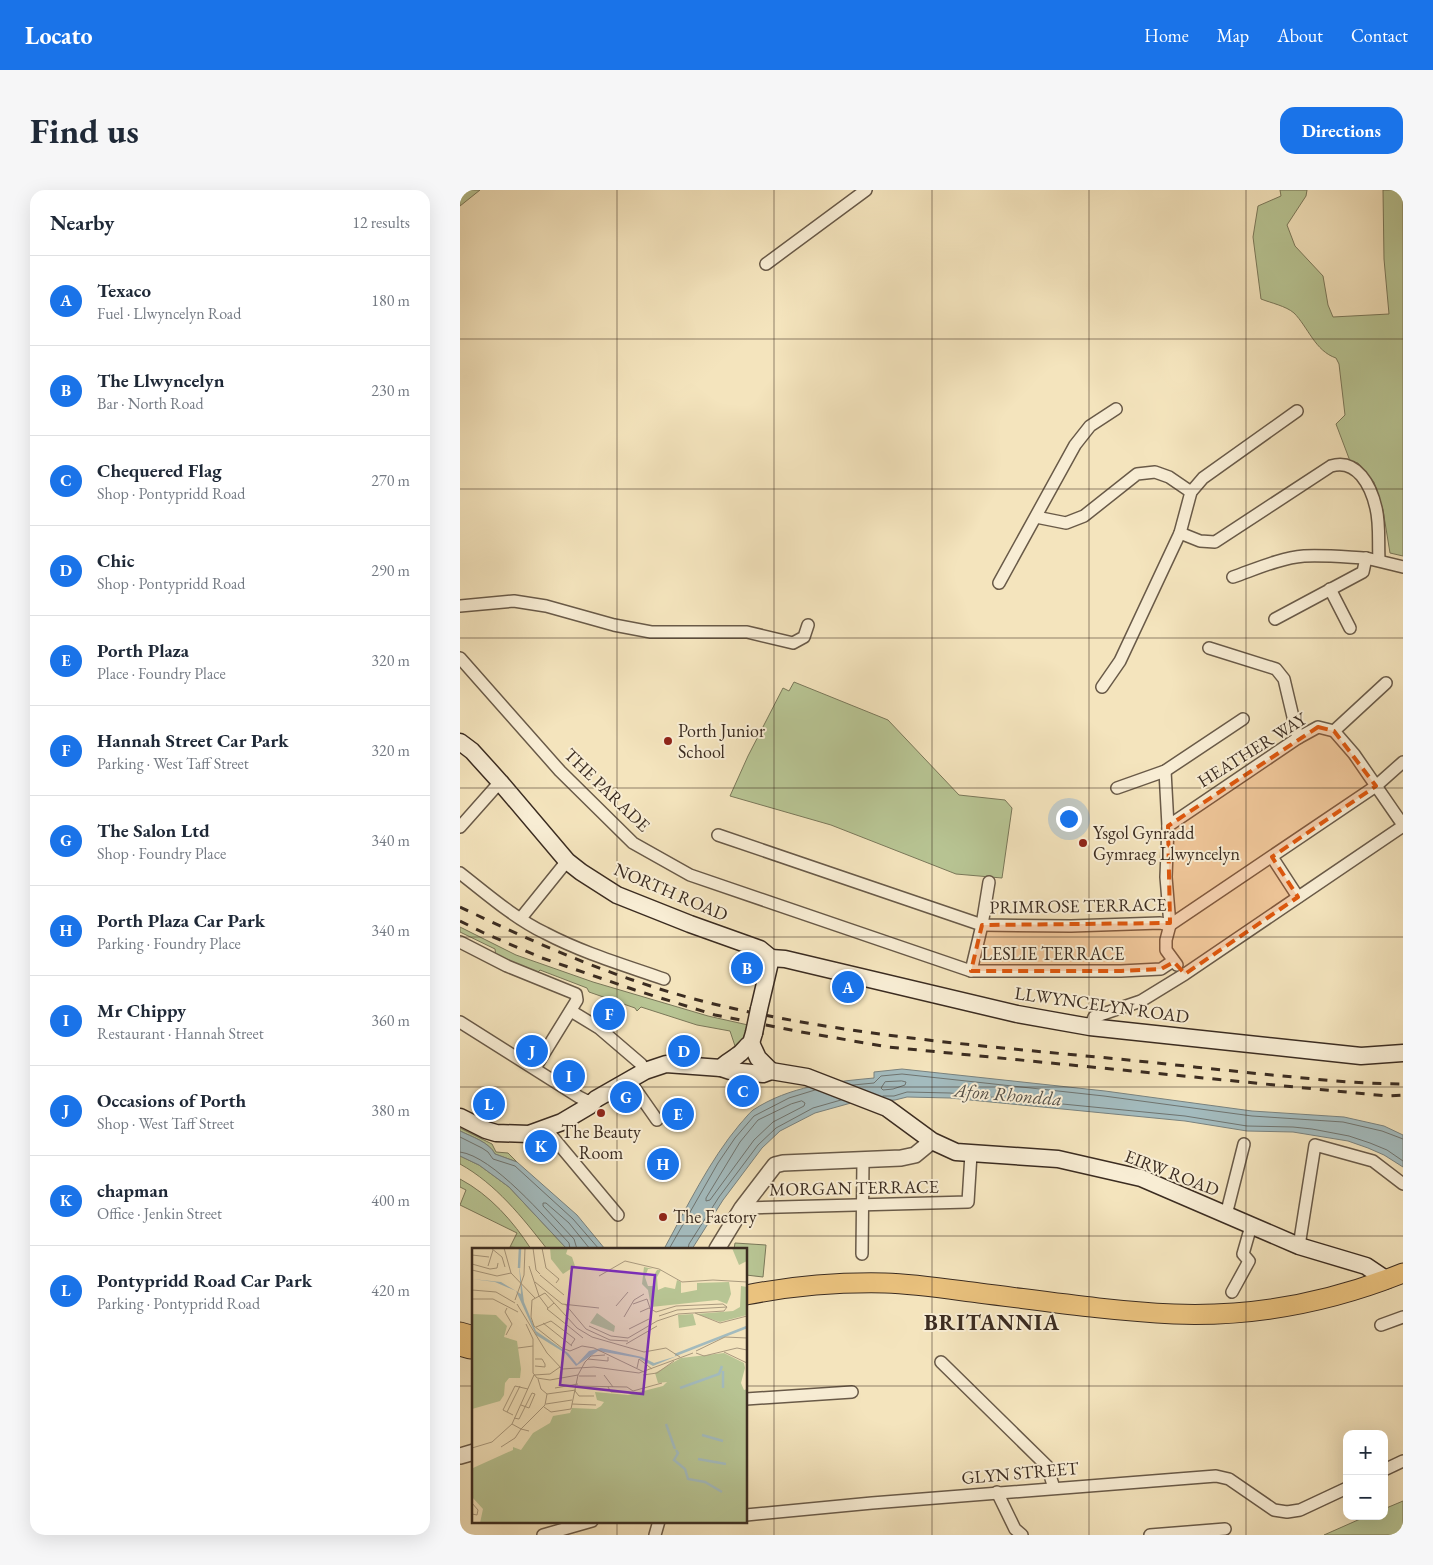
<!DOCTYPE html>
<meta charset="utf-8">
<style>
body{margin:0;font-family:"EB Garamond",serif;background:#f6f6f7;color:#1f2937}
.controls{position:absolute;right:15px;bottom:15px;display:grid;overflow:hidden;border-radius:10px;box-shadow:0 5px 20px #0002}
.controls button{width:45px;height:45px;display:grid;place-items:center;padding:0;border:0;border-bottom:1px solid #e0e1e3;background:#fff;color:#1f2937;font:25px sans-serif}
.you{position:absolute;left:608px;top:628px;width:18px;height:18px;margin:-12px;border:4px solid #fff;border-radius:50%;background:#1a73e8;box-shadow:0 0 0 8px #1a73e833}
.badge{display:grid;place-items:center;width:32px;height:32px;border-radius:50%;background:#1a73e8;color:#fff;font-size:16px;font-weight:700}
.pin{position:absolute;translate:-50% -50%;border:2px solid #fff;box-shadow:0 1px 5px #0006}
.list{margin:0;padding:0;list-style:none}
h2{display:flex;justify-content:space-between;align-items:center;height:65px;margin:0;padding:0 20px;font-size:21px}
h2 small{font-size:16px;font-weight:400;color:#747a83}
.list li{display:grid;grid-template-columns:32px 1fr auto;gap:15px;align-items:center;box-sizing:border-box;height:90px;padding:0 20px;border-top:1px solid #e0e1e3}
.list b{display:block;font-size:19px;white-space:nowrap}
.list p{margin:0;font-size:16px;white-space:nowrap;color:#747a83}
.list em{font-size:16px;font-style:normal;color:#747a83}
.map{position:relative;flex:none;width:943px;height:1345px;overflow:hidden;border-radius:15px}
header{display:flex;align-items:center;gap:30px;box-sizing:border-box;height:70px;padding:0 25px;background:#1a73e8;color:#fff}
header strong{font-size:24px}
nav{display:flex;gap:28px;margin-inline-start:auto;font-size:18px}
.intro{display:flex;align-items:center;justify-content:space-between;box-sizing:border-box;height:120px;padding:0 30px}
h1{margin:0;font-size:35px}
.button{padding:12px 22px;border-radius:15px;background:#1a73e8;color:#fff;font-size:18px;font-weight:700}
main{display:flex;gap:30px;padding:0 30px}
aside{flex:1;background:#fff;border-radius:15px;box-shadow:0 5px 20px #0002}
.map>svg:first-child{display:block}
.green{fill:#b8c594;stroke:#7a785a}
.water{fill:#a3bbbe;stroke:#79827f}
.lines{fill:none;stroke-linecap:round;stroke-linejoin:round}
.shore{stroke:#6f7470;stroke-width:1}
.minor-casing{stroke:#695a48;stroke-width:14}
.tertiary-casing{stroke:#695a48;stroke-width:18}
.secondary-casing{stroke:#3b2c21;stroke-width:19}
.primary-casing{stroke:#3b2c21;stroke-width:21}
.minor{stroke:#f8edd4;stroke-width:11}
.tertiary{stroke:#f8edd4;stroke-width:15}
.secondary{stroke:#f8edd4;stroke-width:16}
.primary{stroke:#eac27e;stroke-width:19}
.rail{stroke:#3b2c21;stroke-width:3;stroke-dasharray:9 9;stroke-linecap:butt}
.secondary-bridge-casing{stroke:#3b2c21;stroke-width:19;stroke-linecap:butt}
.secondary-bridge{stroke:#f8edd4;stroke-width:16}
.marked{fill:#df570d;fill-opacity:0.2;stroke:#df570d;stroke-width:4;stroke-dasharray:10 6;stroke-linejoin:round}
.grid{fill:none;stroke:#3b2c21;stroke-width:1;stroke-opacity:0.55}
.poi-dot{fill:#8f2418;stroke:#f8edd4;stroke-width:2}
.labels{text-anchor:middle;stroke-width:4;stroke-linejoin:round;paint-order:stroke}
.poi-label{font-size:18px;fill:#3b2c21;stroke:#f8edd4;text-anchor:start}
.street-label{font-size:18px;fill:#3b2c21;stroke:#f8edd4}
.water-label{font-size:19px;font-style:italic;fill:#555048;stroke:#f8edd4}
.district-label{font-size:22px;font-weight:bold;letter-spacing:1px;fill:#3b2c21;stroke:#f8edd4}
.inset-river{fill:none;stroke:#a3bbbe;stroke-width:2.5}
.inset-road{fill:none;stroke:#aa9a7f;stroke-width:1}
.view{fill:#7b2cbf;fill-opacity:0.15;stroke:#7b2cbf;stroke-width:2.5}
.inset-edge{fill:none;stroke:#3b2c21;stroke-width:2.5}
</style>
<header>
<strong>Locato</strong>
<nav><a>Home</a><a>Map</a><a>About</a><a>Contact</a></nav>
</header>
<div class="intro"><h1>Find us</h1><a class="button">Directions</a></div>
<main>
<aside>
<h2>Nearby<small>12 results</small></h2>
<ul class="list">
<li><span class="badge">A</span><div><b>Texaco</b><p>Fuel · Llwyncelyn Road</p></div><em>180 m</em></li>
<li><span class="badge">B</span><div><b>The Llwyncelyn</b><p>Bar · North Road</p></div><em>230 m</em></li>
<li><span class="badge">C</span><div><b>Chequered Flag</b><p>Shop · Pontypridd Road</p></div><em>270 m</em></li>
<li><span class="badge">D</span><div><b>Chic</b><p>Shop · Pontypridd Road</p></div><em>290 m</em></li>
<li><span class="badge">E</span><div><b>Porth Plaza</b><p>Place · Foundry Place</p></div><em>320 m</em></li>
<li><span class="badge">F</span><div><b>Hannah Street Car Park</b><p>Parking · West Taff Street</p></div><em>320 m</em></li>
<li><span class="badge">G</span><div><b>The Salon Ltd</b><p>Shop · Foundry Place</p></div><em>340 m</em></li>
<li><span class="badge">H</span><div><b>Porth Plaza Car Park</b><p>Parking · Foundry Place</p></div><em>340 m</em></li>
<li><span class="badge">I</span><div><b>Mr Chippy</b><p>Restaurant · Hannah Street</p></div><em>360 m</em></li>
<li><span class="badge">J</span><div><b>Occasions of Porth</b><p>Shop · West Taff Street</p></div><em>380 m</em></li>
<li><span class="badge">K</span><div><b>chapman</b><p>Office · Jenkin Street</p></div><em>400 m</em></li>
<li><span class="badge">L</span><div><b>Pontypridd Road Car Park</b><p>Parking · Pontypridd Road</p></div><em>420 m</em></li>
</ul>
</aside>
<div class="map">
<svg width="943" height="1345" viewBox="0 0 943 1345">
<rect width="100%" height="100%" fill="#f4e4bd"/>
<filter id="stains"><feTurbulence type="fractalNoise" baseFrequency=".004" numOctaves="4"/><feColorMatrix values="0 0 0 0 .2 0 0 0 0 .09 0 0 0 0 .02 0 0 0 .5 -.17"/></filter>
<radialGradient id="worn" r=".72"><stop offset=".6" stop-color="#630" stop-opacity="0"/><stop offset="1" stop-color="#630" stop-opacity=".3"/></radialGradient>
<g class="green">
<polygon points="0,0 20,0 0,16"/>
<path d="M820,0H847L846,6L827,35L835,56L863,86L868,115L873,127L929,124L924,69L923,0H943V366L930,363L923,320L914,292L898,273L890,271L876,234L885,225L879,174L876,168C855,161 848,137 834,123C826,116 811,113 801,109L793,47L798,16L821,6Z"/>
<polygon points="334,492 428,530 499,605 545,610 552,618 542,688 496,684 371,635 270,606 288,566 323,498 329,501"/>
<polygon points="0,737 56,765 133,792 248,826 288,835 283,849 275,856 270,841 237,835 181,817 177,821 175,818 129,802 127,798 80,780 75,785 36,766 35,759 0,742"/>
<path d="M0,938L32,954L36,962L48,963L57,972L35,964C29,952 12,947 0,941Z"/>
<path d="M0,966L19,975L49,997L107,1059H87C62,1027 36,994 0,974Z"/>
<path d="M0,989C30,1005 53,1031 71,1059L50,1057L57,1043L0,1015L6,1000L0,997Z"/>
<polygon points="275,1053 306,1055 303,1087 286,1085 286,1059 274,1059"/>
<polygon points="943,1311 943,1345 864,1345 907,1326 924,1326 924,1319"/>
</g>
<g class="water">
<path d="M442,879L645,901L792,921L884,927L924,936L943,945V977L924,965L908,958L888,951L833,942L787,941L725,931L490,908L447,907L435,910L391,913L355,923L320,941L302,958L263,1010L232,1059H204C227,1017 249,971 280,934C284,930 288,924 293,920C330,896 371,892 414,888V882Z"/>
<path d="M0,941C12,947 29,952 35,964L57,972L117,1025L145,1059H107L49,997L19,975L0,966Z"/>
</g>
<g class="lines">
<g class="shore">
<polygon points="442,891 446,892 445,895 433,899 423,900 421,898 425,892"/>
<polyline points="393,895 414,893 421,886 442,884 644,906 792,926 883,932 922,941 943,949"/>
<polyline points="423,906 434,906 447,902 490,903 725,926 787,936 833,937 852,939 889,946 910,953 927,960 943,971"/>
<polygon points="342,911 345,913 344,916 313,932 294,950 250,1010 246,1011 246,1008 280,952 298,930 331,914"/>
<polyline points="0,947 22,958 28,962 33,969 55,976 113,1029 139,1059"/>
<path d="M0,962C33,966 86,1029 109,1053L110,1059"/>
<polyline points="117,1059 114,1049 83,1016 83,1013 86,1013 109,1033 130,1059"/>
<polyline points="209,1059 258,973 275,948 294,926 329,908 355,900"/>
<polyline points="228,1059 229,1054 259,1007 298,955 316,938 353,918 381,910"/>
</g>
<g class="minor-casing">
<g id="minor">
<polyline points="306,74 406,0"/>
<polyline points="576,327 606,333 624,326 677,284 695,282 709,287 731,302"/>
<path d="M720,343L740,351L755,352L871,276C897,268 911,296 916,318C920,334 918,353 919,369"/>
<path d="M773,387C796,379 820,368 844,366C865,365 886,367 906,368"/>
<polyline points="539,393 615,255 630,236 656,219"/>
<polyline points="870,399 890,438"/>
<polyline points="0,416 54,411 86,416 154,435 191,442 287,442 333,453 344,447 348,435"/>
<polyline points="815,429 903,382 906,368 943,377"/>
<polyline points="749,458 816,479 824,489 838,548"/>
<polyline points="0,468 100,581 173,653 230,685 511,781 661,781 701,779 713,771"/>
<polyline points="642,497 660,471 720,343 731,302 743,288 837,221"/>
<polyline points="874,541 926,493"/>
<polyline points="705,581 708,636 706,687 710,735 706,750 706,760 717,775"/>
<polyline points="657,598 705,581 783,529"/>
<polyline points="708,636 838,548 858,537 874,541 894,564 943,635"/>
<polyline points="0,637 40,592"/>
<polyline points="258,645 522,735 611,736 700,733 710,735 916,596 943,572"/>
<polyline points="812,667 838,707"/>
<path d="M0,683C27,704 54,728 85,743C123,763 164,775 204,789"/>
<polyline points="61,728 107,671"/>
<polyline points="0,752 47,776 116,804 117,810 75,878"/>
<polyline points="511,781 522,735 529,692"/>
<polyline points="111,821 139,838 181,874 185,881"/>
<polyline points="0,832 119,907 127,911 136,909"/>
<polyline points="630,837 634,827 681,811 725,784 943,636"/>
<polyline points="169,890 197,930"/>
<polyline points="86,939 158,1025"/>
<polyline points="282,1018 508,1012 511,964"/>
<polyline points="766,1025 784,954"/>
<polyline points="839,1056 855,955 913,971 943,994"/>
<polyline points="402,1064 403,970"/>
<polyline points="772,1102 789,1071 783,1064 791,1036"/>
<polyline points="921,1135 943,1127"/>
<polyline points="481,1172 587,1276 594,1298"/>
<polyline points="286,1209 392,1202"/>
<polyline points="924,1280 943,1271"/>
<polyline points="537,1302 555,1339 562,1345"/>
<polyline points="286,1325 412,1313 756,1286 769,1289 814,1320 827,1322 840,1320 887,1298"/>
<polyline points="83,1345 132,1331"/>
<polyline points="195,1345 199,1331"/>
<polyline points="690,1345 765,1339"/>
</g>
</g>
<g class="tertiary-casing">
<g id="tertiary">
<polyline points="257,1059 282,1018 315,975 323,973 441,968 455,965 472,951"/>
<polyline points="0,1266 14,1262"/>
</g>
</g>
<g class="secondary-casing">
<g id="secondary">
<polyline points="0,552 12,561 40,592 107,671 121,682 157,705 230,734 300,759 311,768"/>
<polyline points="311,768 325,769 557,824 630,837 901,866 943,863"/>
<polyline points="299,819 311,768"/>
<polyline points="291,853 298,868 311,881"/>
<path d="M261,878C266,872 272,870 278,865C283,862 285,857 291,853L294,843"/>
<polyline points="0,927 26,940 36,943 69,944 102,932 129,916 136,909 185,881 206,874 261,878 270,881 303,884 311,881 347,887 427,918 472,951 496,962 598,969 681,988 839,1056 906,1076 927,1090"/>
</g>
</g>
<g class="primary-casing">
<g id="primary">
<path d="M286,1105C332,1096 378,1092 425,1093C456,1094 488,1099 519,1103C584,1111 649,1121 714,1124C792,1127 871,1112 943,1083"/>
<polyline points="0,1142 14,1146"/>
<polyline points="0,1156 10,1159 14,1156"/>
</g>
</g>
<use href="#minor" class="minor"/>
<use href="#tertiary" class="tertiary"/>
<use href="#secondary" class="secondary"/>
<use href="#primary" class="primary"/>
<g class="rail">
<path d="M0,717C83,757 169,794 258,815C390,846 524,856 658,869C709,874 761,880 812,885C855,889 899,894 943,894"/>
<polyline points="0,731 24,743 82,768 175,800 255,825 336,841 428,857 927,906 943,905"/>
</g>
<g class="secondary-bridge-casing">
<polyline id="secondary-bridge" points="294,843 299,819"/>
</g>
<use href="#secondary-bridge" class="secondary-bridge"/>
</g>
<path class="marked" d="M858,537L874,541L916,596L812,667L838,707L725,784L714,772L701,779L661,781H511L522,735L710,733L708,636Z"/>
<path class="grid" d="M157,0V1059M314,0V1345M472,0V1345M629,0V1345M786,0V1345M0,149H943M0,299H943M0,448H943M0,598H943M0,747H943M0,897H943M0,1046H943M0,1196H14M286,1196H943M157,1331V1345"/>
<g class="poi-dot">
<circle cx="208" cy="551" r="5"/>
<circle cx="623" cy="653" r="5"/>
<circle cx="141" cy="923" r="5"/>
<circle cx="203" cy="1027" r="5"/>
</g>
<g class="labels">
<g class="poi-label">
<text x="218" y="547">Porth Junior<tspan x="218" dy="21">School</tspan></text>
<text x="633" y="649">Ysgol Gynradd<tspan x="633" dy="21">Gymraeg Llwyncelyn</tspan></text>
<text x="141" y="948" text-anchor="middle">The Beauty<tspan x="141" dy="21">Room</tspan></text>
<text x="213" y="1033">The Factory</text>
</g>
<g class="street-label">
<text transform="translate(792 560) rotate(-32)" y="6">HEATHER WAY</text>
<text transform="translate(147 600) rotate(44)" y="6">THE PARADE</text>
<text transform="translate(211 702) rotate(23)" y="6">NORTH ROAD</text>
<text transform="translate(618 716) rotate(-1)" y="6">PRIMROSE TERRACE</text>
<text x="593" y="770">LESLIE TERRACE</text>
<text transform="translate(642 815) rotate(8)" y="6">LLWYNCELYN ROAD</text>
<text transform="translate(712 983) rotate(21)" y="6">EIRW ROAD</text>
<text transform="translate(394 998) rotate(-1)" y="6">MORGAN TERRACE</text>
<text transform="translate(560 1283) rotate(-5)" y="6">GLYN STREET</text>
</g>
<g class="water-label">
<text transform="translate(548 904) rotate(5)" y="7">Afon Rhondda</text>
</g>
<g class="district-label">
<text x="532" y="1140">BRITANNIA</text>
</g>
</g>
<g transform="translate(12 1058)">
<rect width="275" height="275" fill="#f4e4bd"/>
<path d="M78,0H96L94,6L100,9L103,18L91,26L79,11ZM260,0H275V13L267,17ZM172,19L181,21H176L173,29L176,38H181L182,27L185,22H189L185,29L186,42L193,39L203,41L205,32L209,34V45L225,42V35L257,34L259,46L255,56L245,52L179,59L176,42L170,36ZM269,38L275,39V67L248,74L224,66L261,63L268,59ZM125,65L143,78L142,84L118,75ZM0,66L24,67L35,78L32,89L45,93L49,121L48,130H37L33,135L32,147L28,153L0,161ZM221,66L224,77L207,80L206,67ZM252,105L272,115L273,120L269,135L272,142L275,141V275H8L11,261L0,249L1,220L41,202V199L49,202L61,185L78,175L81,168L98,165L100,160L124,161L129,158L132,154L125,152L123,144L156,147L191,138L195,134L186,135L183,125L209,110Z" fill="#b8c594"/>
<path d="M47,16L52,54L64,83L96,105L105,116L117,103L129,100L170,109L182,115L205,108L181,118L167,110L126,103L104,118L93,105L64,87L44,43L23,34L0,31L29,34L49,46Z" fill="#a3bbbe"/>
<path class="inset-river" d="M47,20L48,0M203,107L275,79M208,140L247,126L250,118M251,140V123M194,176L203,201M230,187L251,193M204,202L206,205L202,212L213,221L216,231L233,234L250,244M226,211L254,216"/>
<path class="inset-road" d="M19,0L30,9L33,19M32,0L39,25M61,0L64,22L68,26M70,0L74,20L87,31L84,35M0,7L17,9M0,16L18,21L25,20L26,15M16,18L21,2M57,18L67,48L76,60M0,22L25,28L39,25L63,50M68,27L92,47M127,28L153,13L187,21L210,34L241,32L275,34M63,34L90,56L127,60M0,42L24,44L43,55M0,51H21L46,64M43,52L52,27L53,0M82,55L75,61L111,90M45,56L75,105L90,121L122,119L167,125L221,105M93,56L114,81L138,92L156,93M161,56L175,51L178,60M144,58L156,44M168,64L177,60L184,64L204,58L251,56L255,59M223,65L248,75L275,68M187,68L205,62L255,59M152,69L162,52L172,46M71,75L100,98M54,76L61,91V125L65,130L78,132L106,127M117,78L139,88L156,90L185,73L206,66L252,63L255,59M64,79L79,73L103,91L99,97M157,81L177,71M34,87L40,76L33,64L35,60M154,96L185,78M46,100L61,98M224,103L253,89L275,90M252,104L275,115M224,105L232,108L265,100L275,102M116,111L136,113V109M63,118L73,119V116L70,111H63M165,120L167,111L180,121M172,124L122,100L110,98L98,103L90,100L62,78L59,69L60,52L73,45L105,80L120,89L172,104L194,100L208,109M132,127L141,139M171,127L185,125L202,113M107,128H124M105,138L155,139L161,143L190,135M136,139L139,144H155M83,140L106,136M103,143L107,148H122M75,146L104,142M74,156L100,152M100,156L124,157M49,157L57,160L63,146L60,145M72,159L79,164L99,161L106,127L113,114L119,108L133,107M35,164L48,138M41,167L31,162L43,138L56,141M42,170L47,171L60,145M40,176L49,181L73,157L75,146L69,141L66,131M29,199L43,190L49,181L57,183M0,200L20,194L40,176L62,127L78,126L88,119M0,255L6,262L5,267L0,266"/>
<path class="view" d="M100,19L183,27L171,146L88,137Z"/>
<rect width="275" height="275" class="inset-edge"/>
</g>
<rect width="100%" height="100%" filter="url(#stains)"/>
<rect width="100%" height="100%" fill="url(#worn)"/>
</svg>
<div class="controls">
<button>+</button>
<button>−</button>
</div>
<div class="you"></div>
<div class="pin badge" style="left:388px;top:797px">A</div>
<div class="pin badge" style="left:287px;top:778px">B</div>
<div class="pin badge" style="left:283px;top:901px">C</div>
<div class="pin badge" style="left:224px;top:861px">D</div>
<div class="pin badge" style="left:218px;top:924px">E</div>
<div class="pin badge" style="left:149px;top:824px">F</div>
<div class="pin badge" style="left:166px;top:907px">G</div>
<div class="pin badge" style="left:203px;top:974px">H</div>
<div class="pin badge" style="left:109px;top:886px">I</div>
<div class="pin badge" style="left:72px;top:861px">J</div>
<div class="pin badge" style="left:81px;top:956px">K</div>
<div class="pin badge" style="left:29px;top:914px">L</div>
</div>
</main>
